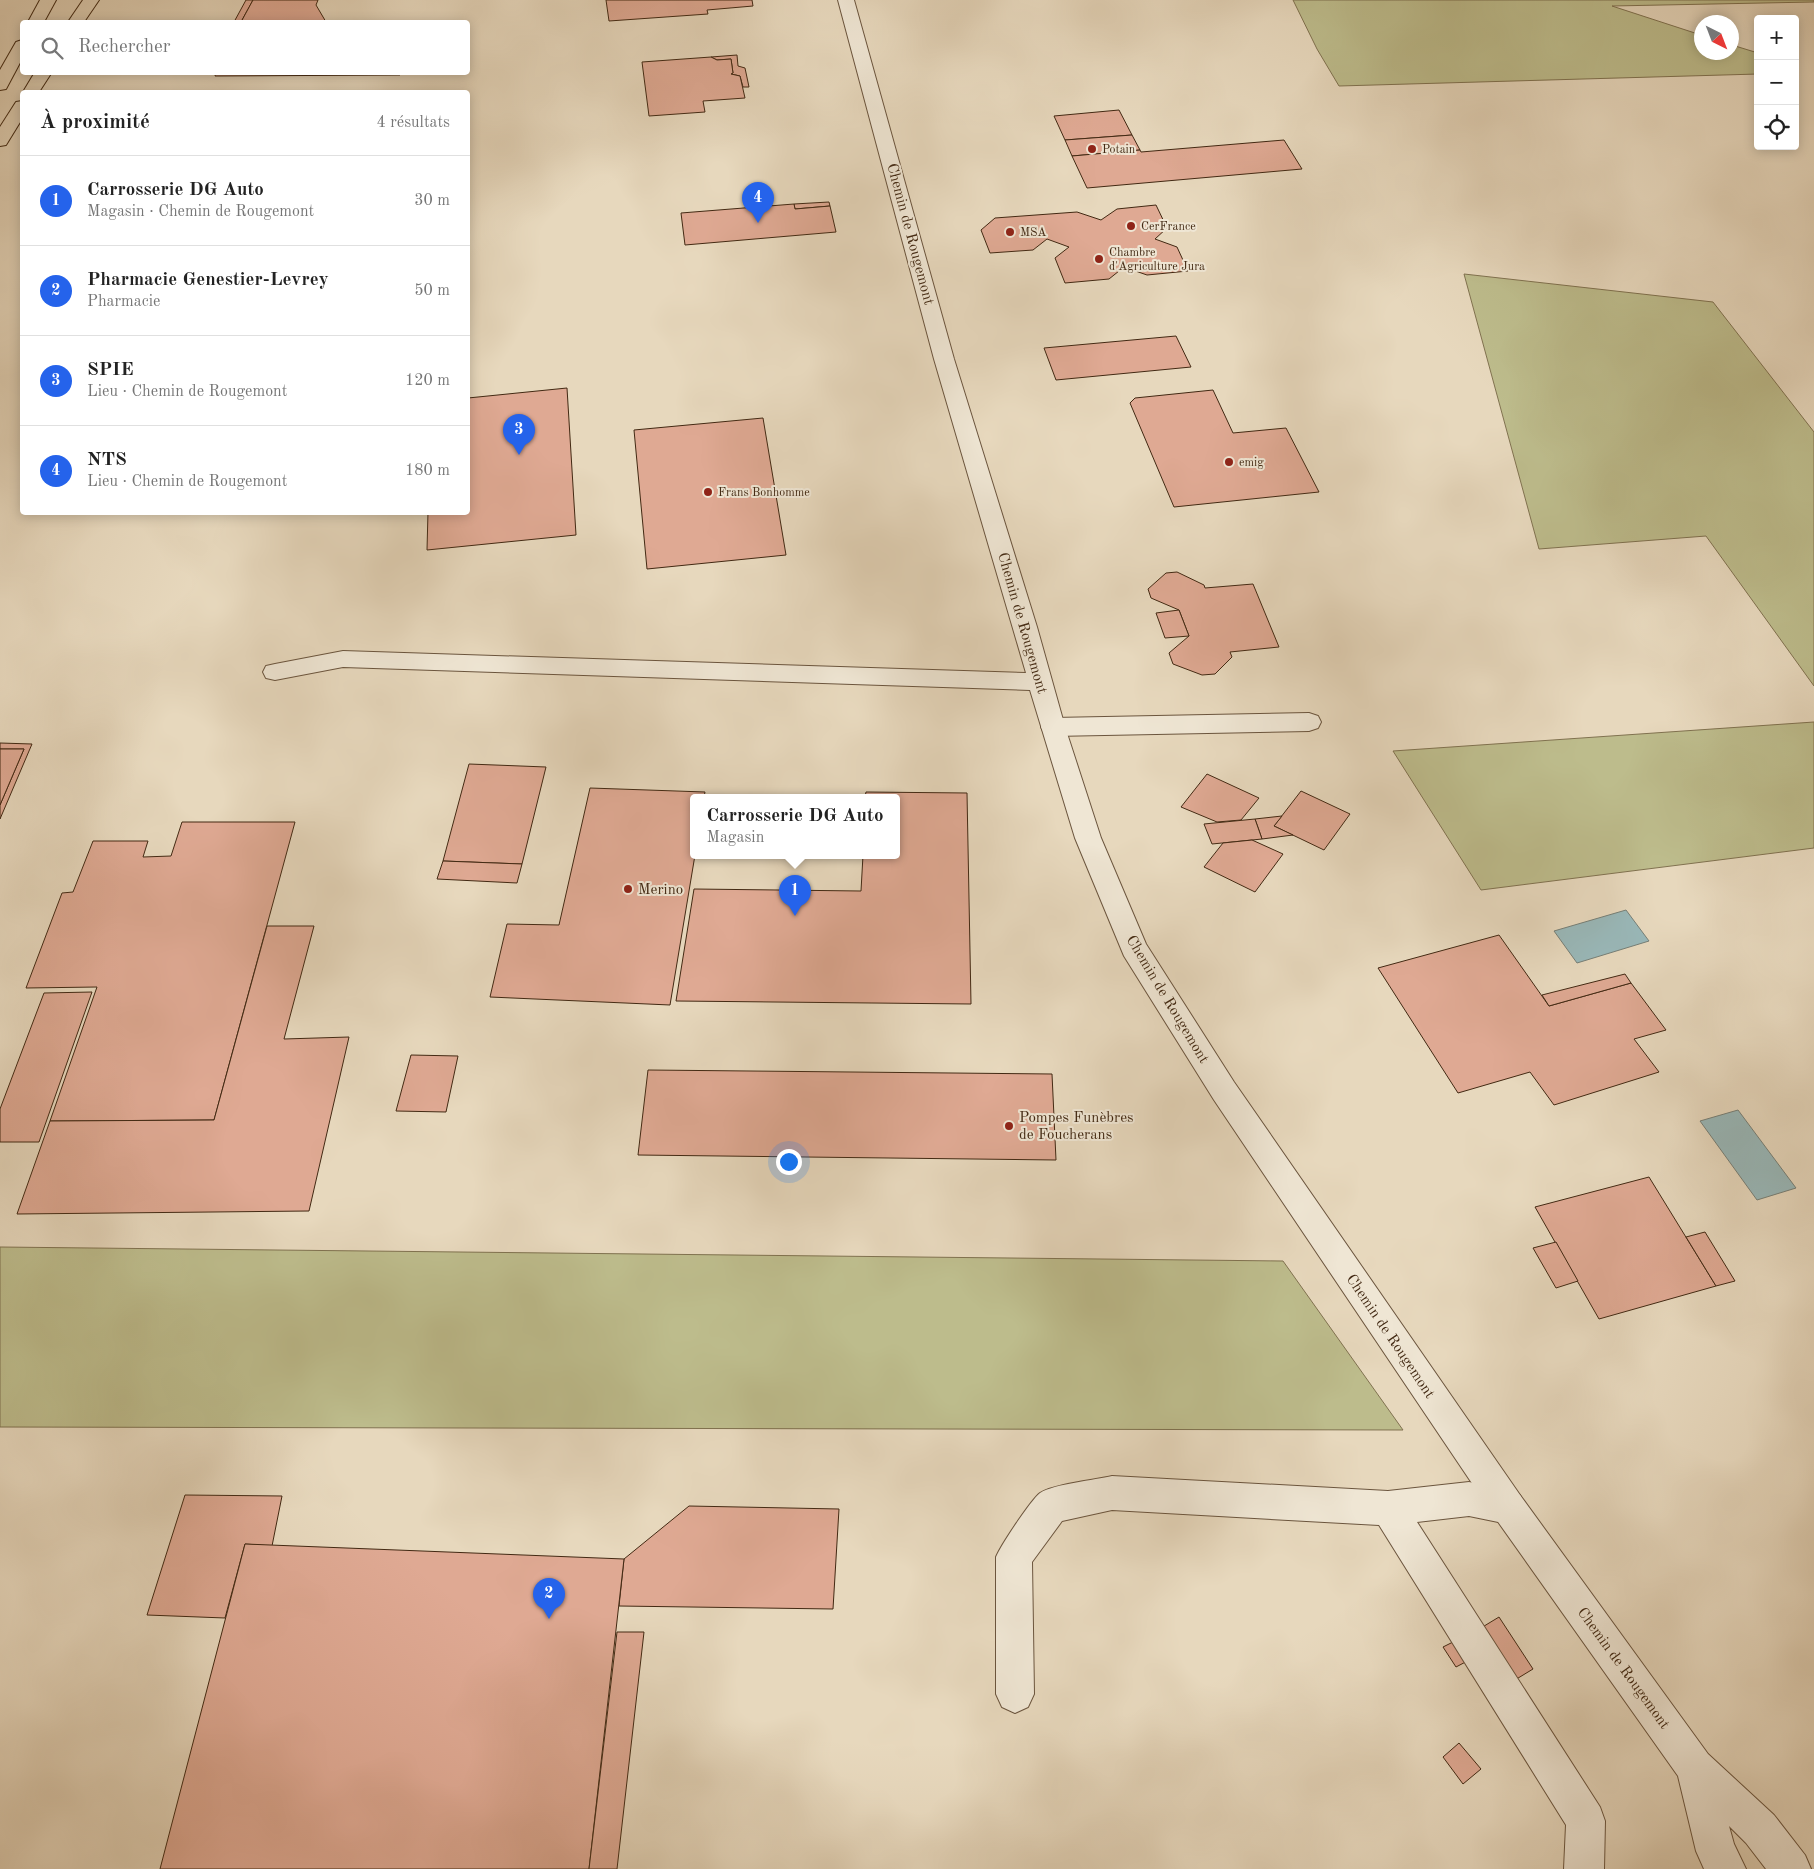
<!DOCTYPE html>
<html lang="fr">
<meta charset="utf-8">
<style>
body{margin:0;font-family:"Old Standard TT",serif;background:#f2f2f2;color:#222}
.controls{position:absolute;right:15px;top:15px;display:grid;overflow:hidden;border-radius:5px;box-shadow:0 2px 12px #0003}
.controls button{width:45px;height:45px;display:grid;place-items:center;padding:0;border:0;border-bottom:1px solid #e0e0e0;background:#fff;color:#222;font:25px sans-serif}
.compass{position:absolute;left:1694px;top:15px;width:45px;height:45px;border-radius:50%;background:#fff;box-shadow:0 2px 12px #0003;rotate:138deg}
.you{position:absolute;left:788px;top:1161px;width:18px;height:18px;margin:-12px;border:4px solid #fff;border-radius:50%;background:#1a73e8;box-shadow:0 0 0 8px #1a73e833}
.badge{display:grid;place-items:center;width:32px;height:32px;border-radius:50%;background:#2563eb;color:#fff;font-size:16px;font-weight:700}
.pin{position:absolute;translate:-50% -41px;filter:drop-shadow(0 1px 2px #0008)}
.pin::after{content:'';position:absolute;top:26px;width:18px;height:15px;background:inherit;clip-path:polygon(0 0,100% 0,50% 100%)}
.popup{position:absolute;left:690px;top:794px;width:210px;height:65px;box-sizing:border-box;display:grid;place-content:center;border-radius:5px;background:#fff;filter:drop-shadow(0 1px 4px #0005);font-size:16px;white-space:nowrap;color:#767676}
.popup b{font-size:19px;color:#222}
.popup::after{content:'';position:absolute;left:50%;top:100%;margin-left:-10px;border:10px solid transparent;border-top-color:#fff}
.list{margin:0;padding:0;list-style:none}
h2{display:flex;justify-content:space-between;align-items:center;height:65px;margin:0;padding:0 20px;font-size:21px}
h2 small{font-size:16px;font-weight:400;color:#767676}
.list li{display:grid;grid-template-columns:32px 1fr auto;gap:15px;align-items:center;box-sizing:border-box;height:90px;padding:0 20px;border-top:1px solid #e0e0e0}
.list b{display:block;font-size:19px;white-space:nowrap}
.list p{margin:0;font-size:16px;white-space:nowrap;color:#767676}
.list em{font-size:16px;font-style:normal;color:#767676}
.icon{flex:none;width:28px;height:28px;fill:none;stroke:currentColor;stroke-width:2;stroke-linecap:round;stroke-linejoin:round}
.map{position:relative;flex:none;width:1814px;height:1869px;overflow:hidden}
.search{position:absolute;background:#fff;box-shadow:0 2px 12px #0003;left:20px;top:20px;width:450px;height:55px;display:flex;align-items:center;gap:12px;box-sizing:border-box;padding:0 18px;border-radius:5px;color:#767676;font-size:19px}
.panel{position:absolute;background:#fff;box-shadow:0 2px 12px #0003;left:20px;top:90px;width:450px;height:425px;border-radius:5px}
.map>svg:first-child{display:block}
.green{fill:#bdbc8c;stroke:#807250}
.water{fill:#99b8b9;stroke:#767f77}
.building{fill:#dfa993;stroke:#422913}
.lines{fill:none;stroke-linecap:round;stroke-linejoin:round}
.lane-casing{stroke:#6b553e;stroke-width:2}
.street-casing{stroke:#6b553e;stroke-width:2}
.primary-casing{stroke:#422913;stroke-width:2}
.lane{fill:#efe6d4;fill-rule:evenodd}
.street{fill:#efe6d4;fill-rule:evenodd}
.primary{fill:#e7d8bd;fill-rule:evenodd}
.poi-dot{fill:#8f2418;stroke:#efe6d4;stroke-width:2}
.labels{text-anchor:middle;stroke-width:4;stroke-linejoin:round;paint-order:stroke}
.far-poi-label{font-size:12px;fill:#422913;stroke:#efe6d4;text-anchor:start}
.street-label{font-size:15px;fill:#422913;stroke:#efe6d4}
.poi-label{font-size:15px;fill:#422913;stroke:#efe6d4;text-anchor:start}
</style>
<div class="map">
<svg width="1814" height="1869" viewBox="0 0 1814 1869">
<rect width="100%" height="100%" fill="#e7d8bd"/>
<filter id="stains"><feTurbulence type="fractalNoise" baseFrequency=".004" numOctaves="4"/><feColorMatrix values="0 0 0 0 .2 0 0 0 0 .09 0 0 0 0 .02 0 0 0 .5 -.17"/></filter>
<radialGradient id="worn" r=".72"><stop offset=".6" stop-color="#630" stop-opacity="0"/><stop offset="1" stop-color="#630" stop-opacity=".3"/></radialGradient>
<g class="green">
<polygon points="1293,0 1814,0 1814,2 1612,6 1701,35 1702,52 1732,52 1732,45 1758,53 1758,74 1339,86 1317,49"/>
<polygon points="1464,274 1713,302 1814,432 1814,686 1706,536 1539,549"/>
<polygon points="1814,722 1814,848 1481,890 1393,751"/>
<polygon points="0,1247 1283,1261 1403,1430 0,1427"/>
</g>
<g class="water">
<polygon points="1626,910 1649,941 1577,963 1554,931"/>
<polygon points="1738,1110 1796,1188 1757,1200 1700,1121"/>
</g>
<g class="building">
<polygon points="246,0 253,0 241,22 234,22"/>
<polygon points="253,0 318,0 316,5 326,22 241,22"/>
<polygon points="606,0 752,0 753,6 707,10 708,14 609,21"/>
<polygon points="737,55 738,66 745,68 749,87 743,87 740,76 731,74 733,73 731,59 717,60 711,57"/>
<polygon points="711,57 717,60 731,59 733,73 731,74 740,76 745,98 703,101 705,112 649,116 642,62"/>
<polygon points="216,72 401,72 400,75 215,76"/>
<polygon points="1119,110 1132,135 1065,140 1054,116"/>
<polygon points="1132,135 1140,150 1072,156 1065,140"/>
<polygon points="1284,140 1302,169 1087,188 1072,156 1140,150 1141,152"/>
<polygon points="829,202 830,206 795,209 794,204"/>
<polygon points="794,204 795,209 830,206 836,232 685,245 681,213"/>
<polygon points="1156,205 1167,228 1155,239 1177,247 1188,271 1147,275 1124,267 1109,279 1065,283 1055,258 1069,247 1047,239 1033,250 990,253 981,230 995,218 1077,212 1101,220 1117,209"/>
<polygon points="1176,336 1191,367 1056,380 1044,348"/>
<polygon points="567,388 576,535 427,550 428,512 468,512 468,398"/>
<polygon points="1213,390 1233,433 1286,428 1319,492 1174,507 1130,403 1135,398"/>
<polygon points="763,418 786,555 647,569 634,430"/>
<polygon points="1177,572 1204,585 1205,588 1253,584 1279,647 1230,652 1232,657 1215,674 1202,675 1173,664 1169,653 1189,636 1179,610 1151,598 1148,589 1166,573"/>
<polygon points="1179,610 1189,636 1165,638 1156,613"/>
<polygon points="0,743 32,744 0,819 0,805 24,749 0,749"/>
<polygon points="0,749 24,749 0,805"/>
<polygon points="469,764 546,767 522,864 443,861"/>
<polygon points="1207,774 1259,798 1241,820 1217,822 1181,807"/>
<polygon points="590,788 705,792 704,797 694,797 695,855 670,1005 490,997 507,924 559,925"/>
<polygon points="1301,791 1350,814 1324,850 1274,826"/>
<polygon points="866,792 967,793 971,1004 676,1001 694,889 861,891 863,855 896,855 896,797 865,797"/>
<polygon points="1282,816 1274,826 1293,835 1262,839 1255,819"/>
<polygon points="1255,819 1262,839 1212,844 1204,824"/>
<polygon points="182,822 295,822 214,1120 50,1121 97,987 26,988 62,893 73,892 93,841 148,841 143,857 171,856"/>
<polygon points="1252,840 1283,854 1255,892 1204,867 1223,843"/>
<polygon points="443,861 522,864 517,883 437,879"/>
<polygon points="267,926 314,926 284,1039 349,1037 309,1211 17,1214 50,1121 214,1120"/>
<polygon points="1499,935 1549,1006 1631,983 1666,1030 1634,1039 1659,1072 1554,1105 1530,1072 1458,1093 1378,968"/>
<polygon points="1625,974 1631,983 1549,1006 1542,995"/>
<polygon points="92,992 39,1142 0,1142 0,1109 44,993"/>
<polygon points="411,1055 458,1056 446,1112 396,1111"/>
<polygon points="648,1070 1052,1074 1056,1160 638,1155"/>
<polygon points="1649,1177 1716,1286 1599,1319 1535,1207"/>
<polygon points="1705,1232 1735,1281 1716,1286 1686,1237"/>
<polygon points="1556,1242 1578,1281 1556,1288 1533,1248"/>
<polygon points="185,1495 282,1496 272,1546 245,1544 225,1618 147,1615"/>
<polygon points="689,1506 839,1509 833,1609 619,1606 624,1559"/>
<polygon points="245,1544 624,1559 589,1869 160,1869"/>
<polygon points="1499,1617 1533,1669 1505,1686 1471,1634"/>
<polygon points="617,1632 644,1632 617,1869 589,1869"/>
<polygon points="1463,1637 1475,1657 1456,1667 1443,1647"/>
<polygon points="1459,1743 1481,1769 1463,1784 1443,1757"/>
</g>
<g class="lines">
<g class="lane-casing">
<g id="lane">
<polygon points="1309,713 1318,716 1321,722 1318,728 1309,731 1053,736 1044,733 1041,727 1044,721 1053,718"/>
<path d="M1112,1476L1388,1491L1469,1482L1508,1490L1520,1495L1525,1507L1520,1519L1508,1524L1469,1516L1417,1522L1600,1807L1605,1821L1604,1869H1564L1566,1825L1379,1525L1112,1510L1062,1521L1032,1562L1034,1694L1028,1707L1015,1713L1002,1707L996,1694V1557C1001,1545 1031,1500 1040,1493C1054,1484 1095,1480 1112,1476Z"/>
</g>
</g>
<g class="street-casing">
<polygon id="street" points="838,0 854,0 954,359 1037,627 1065,727 1101,838 1146,944 1234,1082 1520,1495 1708,1754 1774,1815 1805,1855 1811,1869 1766,1869 1746,1843 1729,1826 1734,1844 1746,1869 1704,1869 1696,1851 1678,1776 1496,1519 1214,1100 1124,956 1075,838 1030,690 343,667 275,680 266,678 263,672 266,666 275,664 343,651 1026,673 934,359"/>
</g>
<g class="primary-casing">
<g id="primary">
<polygon points="40,0 56,0 44,22 28,22"/>
<polygon points="83,0 99,0 84,22 68,22"/>
<polygon points="22,40 22,59 6,89 0,90 0,70 16,42"/>
<polygon points="35,72 52,72 39,92 23,92"/>
<polygon points="22,101 22,119 6,145 0,146 0,127 16,102"/>
</g>
</g>
<use href="#lane" class="lane"/>
<use href="#street" class="street"/>
<use href="#primary" class="primary"/>
</g>
<g class="poi-dot">
<circle cx="1092" cy="149" r="5"/>
<circle cx="1131" cy="226" r="5"/>
<circle cx="1010" cy="232" r="5"/>
<circle cx="1099" cy="259" r="5"/>
<circle cx="1229" cy="462" r="5"/>
<circle cx="708" cy="492" r="5"/>
<circle cx="628" cy="889" r="5"/>
<circle cx="1009" cy="1126" r="5"/>
</g>
<g class="labels">
<g class="far-poi-label">
<text x="1102" y="153">Potain</text>
<text x="1141" y="230">CerFrance</text>
<text x="1020" y="236">MSA</text>
<text x="1109" y="256">Chambre<tspan x="1109" dy="14">d'Agriculture Jura</tspan></text>
<text x="1239" y="466">emig</text>
<text x="718" y="496">Frans Bonhomme</text>
</g>
<g class="street-label">
<text transform="translate(911 234) rotate(75)" y="5">Chemin de Rougemont</text>
<text transform="translate(1023 623) rotate(74)" y="5">Chemin de Rougemont</text>
<text transform="translate(1168 999) rotate(59)" y="5">Chemin de Rougemont</text>
<text transform="translate(1391 1336) rotate(56)" y="5">Chemin de Rougemont</text>
<text transform="translate(1624 1668) rotate(54)" y="5">Chemin de Rougemont</text>
</g>
<g class="poi-label">
<text x="638" y="894">Merino</text>
<text x="1019" y="1122">Pompes Funèbres<tspan x="1019" dy="17">de Foucherans</tspan></text>
</g>
</g>
<rect width="100%" height="100%" filter="url(#stains)"/>
<rect width="100%" height="100%" fill="url(#worn)"/>
</svg>
<div class="controls">
<button>+</button>
<button>−</button>
<button><svg class="icon" aria-label="locate" viewBox="0 0 24 24"><circle cx="12" cy="12" r="6"/><path d="M12 2v4M12 18v4M2 12h4M18 12h4"/></svg></button>
</div>
<svg class="compass" viewBox="-18 -18 36 36"><path d="M0-13l5 13h-10z" fill="#e53935"/><path d="M0 13l5-13h-10z" fill="#767676"/></svg>
<div class="you"></div>
<div class="pin badge" style="left:795px;top:916px">1</div>
<div class="popup"><b>Carrosserie DG Auto</b>Magasin</div>
<div class="pin badge" style="left:549px;top:1619px">2</div>
<div class="pin badge" style="left:519px;top:455px">3</div>
<div class="pin badge" style="left:758px;top:223px">4</div>
<div class="search"><svg class="icon" aria-label="search" viewBox="0 0 24 24"><circle cx="10" cy="10" r="6"/><path d="M15 15l6 6"/></svg>Rechercher</div>
<section class="panel">
<h2>À proximité<small>4 résultats</small></h2>
<ul class="list">
<li><span class="badge">1</span><div><b>Carrosserie DG Auto</b><p>Magasin · Chemin de Rougemont</p></div><em>30 m</em></li>
<li><span class="badge">2</span><div><b>Pharmacie Genestier-Levrey</b><p>Pharmacie</p></div><em>50 m</em></li>
<li><span class="badge">3</span><div><b>SPIE</b><p>Lieu · Chemin de Rougemont</p></div><em>120 m</em></li>
<li><span class="badge">4</span><div><b>NTS</b><p>Lieu · Chemin de Rougemont</p></div><em>180 m</em></li>
</ul>
</section>
</div>
